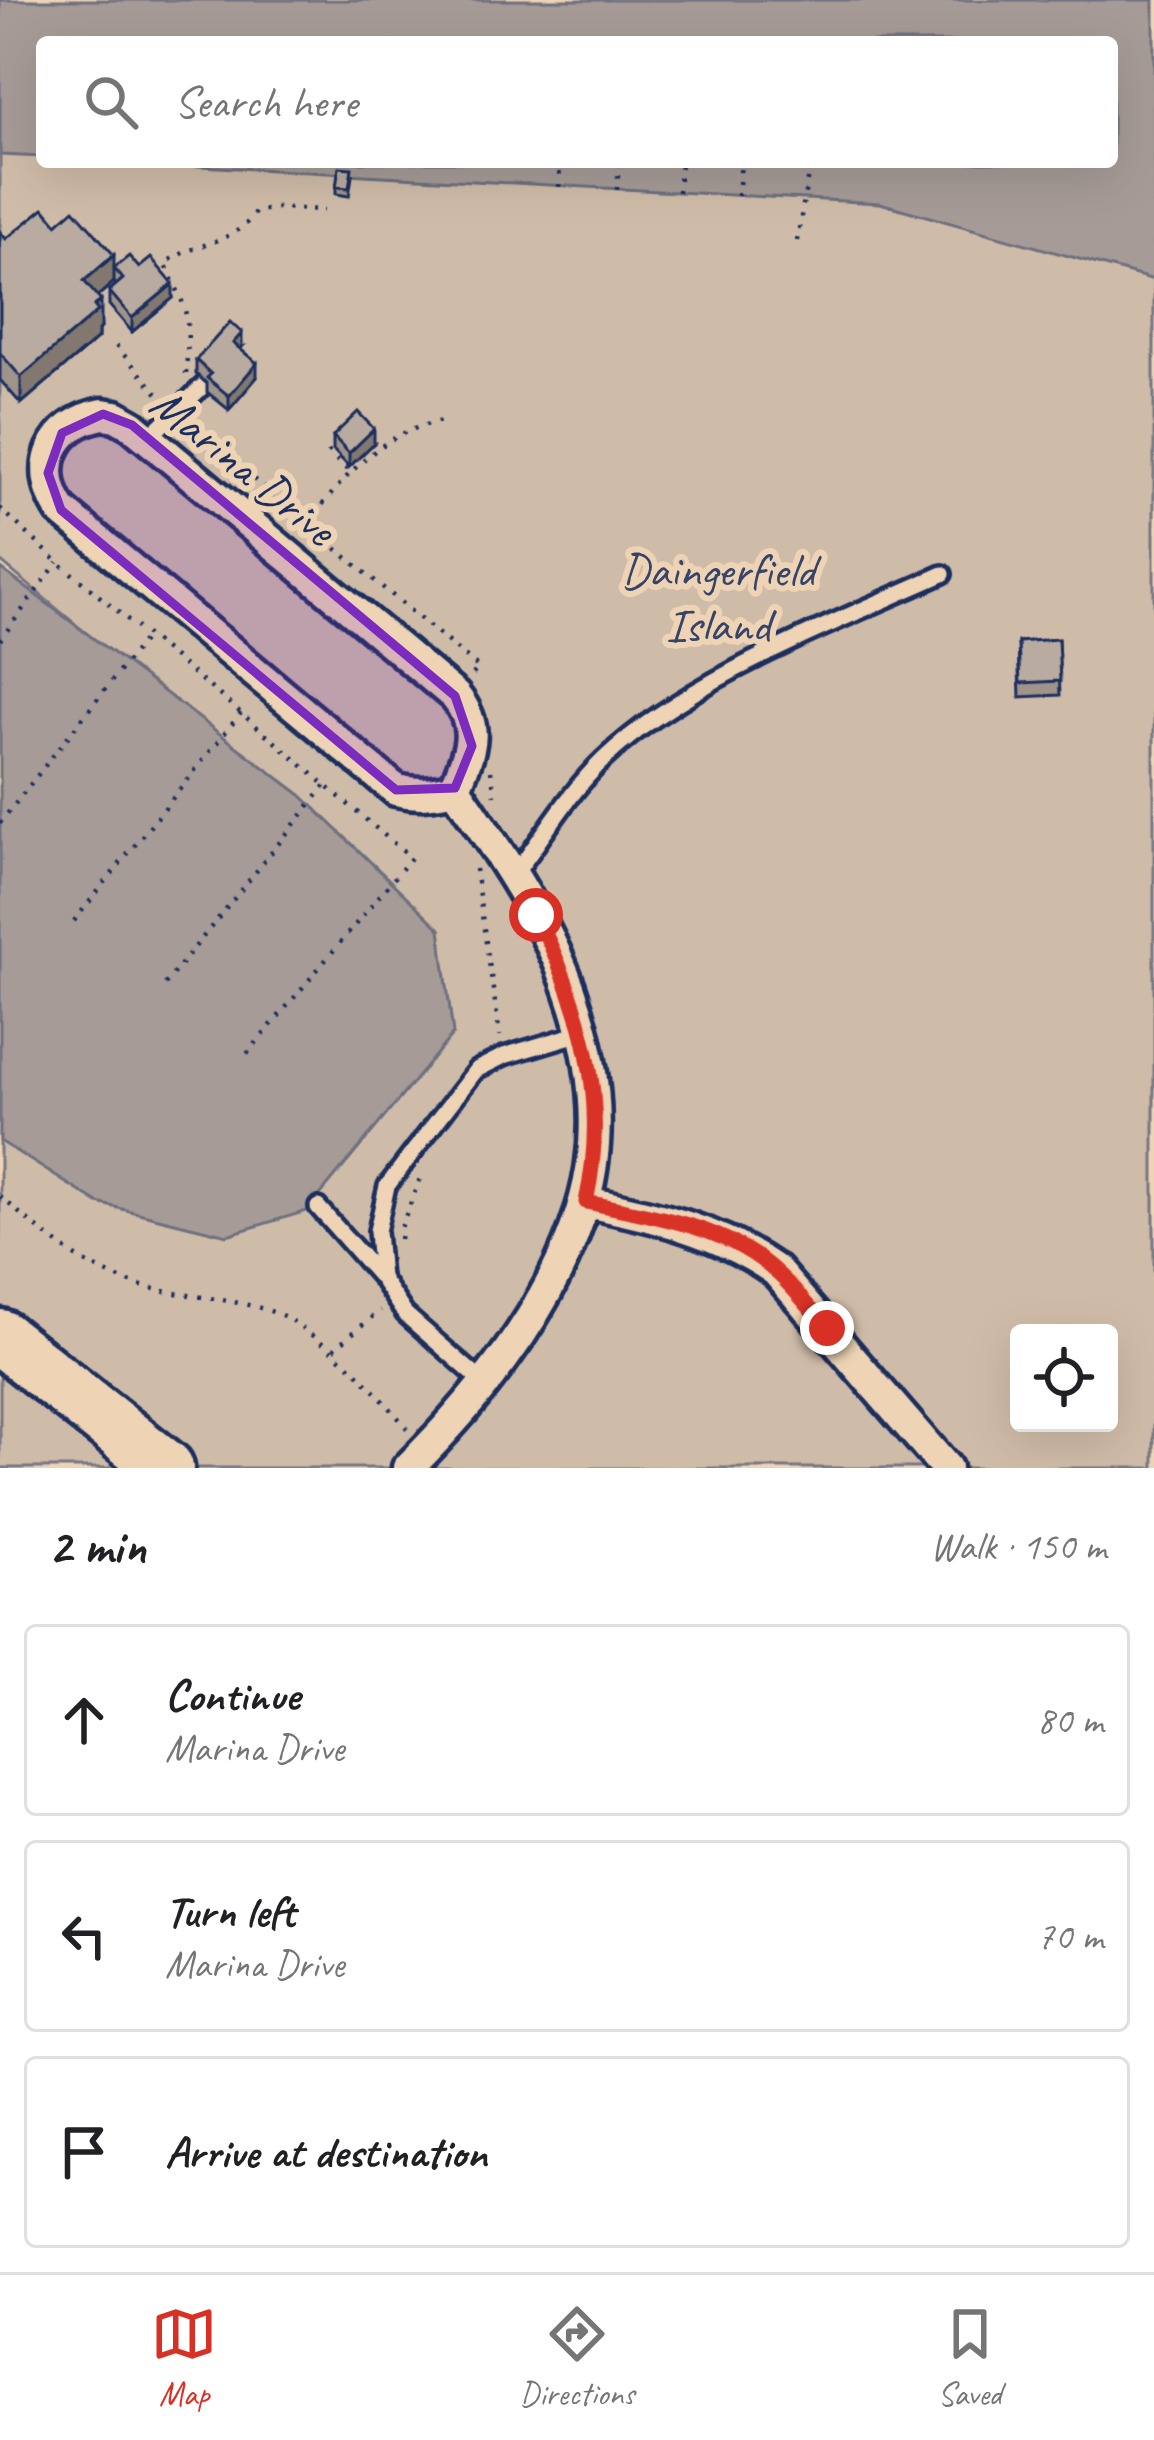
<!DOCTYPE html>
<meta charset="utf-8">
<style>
body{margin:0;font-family:Caveat,sans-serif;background:#f6f6f6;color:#202124}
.controls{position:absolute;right:36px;bottom:36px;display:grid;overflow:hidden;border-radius:12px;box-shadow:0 12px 48px #0002}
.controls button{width:108px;height:108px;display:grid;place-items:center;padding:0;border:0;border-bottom:3px solid #e0e0e0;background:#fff;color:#202124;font:60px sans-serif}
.stop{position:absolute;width:36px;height:36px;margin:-27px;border:9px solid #d93025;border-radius:50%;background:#fff}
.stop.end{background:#d93025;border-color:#fff;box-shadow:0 3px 12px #0008}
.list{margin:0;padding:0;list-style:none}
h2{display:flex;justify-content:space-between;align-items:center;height:156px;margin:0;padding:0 48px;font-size:51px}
h2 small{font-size:39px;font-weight:400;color:#757577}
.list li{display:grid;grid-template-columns:78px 1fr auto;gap:36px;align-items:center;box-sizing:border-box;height:192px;margin:0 24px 24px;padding:0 24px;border:3px solid #e0e0e0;border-radius:12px}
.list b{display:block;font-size:45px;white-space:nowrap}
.list p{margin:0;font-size:39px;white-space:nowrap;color:#757577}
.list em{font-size:39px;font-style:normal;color:#757577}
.icon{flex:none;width:66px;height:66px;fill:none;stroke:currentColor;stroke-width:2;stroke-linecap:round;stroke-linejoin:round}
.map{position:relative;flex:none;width:1154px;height:1468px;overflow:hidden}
.search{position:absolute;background:#fff;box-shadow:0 12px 48px #0002;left:36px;right:36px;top:36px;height:132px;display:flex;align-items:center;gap:30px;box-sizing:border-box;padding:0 42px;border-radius:12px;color:#757577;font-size:45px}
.sheet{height:804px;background:#fff}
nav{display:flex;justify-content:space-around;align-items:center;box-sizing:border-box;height:168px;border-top:3px solid #e0e0e0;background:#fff;font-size:33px;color:#757577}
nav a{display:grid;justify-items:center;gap:6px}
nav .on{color:#d93025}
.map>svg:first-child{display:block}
.green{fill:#cfbca8;stroke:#757683;stroke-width:3;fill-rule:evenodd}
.water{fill:#a69b97;stroke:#6e7080;stroke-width:3}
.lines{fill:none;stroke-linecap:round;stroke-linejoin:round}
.lane-casing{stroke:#1b2f5e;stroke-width:24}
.street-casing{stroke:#1b2f5e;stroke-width:39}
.highway-casing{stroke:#1b2f5e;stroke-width:63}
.path{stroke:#1b2f5e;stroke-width:4.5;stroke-dasharray:3 9;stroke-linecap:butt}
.lane{stroke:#eed4b5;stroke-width:15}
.street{stroke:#eed4b5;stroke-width:30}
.highway{stroke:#eed4b5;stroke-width:54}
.wall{fill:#a0938a;stroke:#1b2f5e;stroke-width:3}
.shaded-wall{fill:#827870;stroke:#1b2f5e;stroke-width:3}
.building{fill:#baaba0;stroke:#1b2f5e;stroke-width:3}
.route{stroke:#d93025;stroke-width:15}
.marked{fill:#7b2cbf;fill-opacity:0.2;stroke:#7b2cbf;stroke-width:9;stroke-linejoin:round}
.labels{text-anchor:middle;stroke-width:12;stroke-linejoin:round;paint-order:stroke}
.street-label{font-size:48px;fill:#1b2f5e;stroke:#eed4b5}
.park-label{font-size:48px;fill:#364469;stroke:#eed4b5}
</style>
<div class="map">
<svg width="1154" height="1468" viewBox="0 0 1154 1468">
<rect width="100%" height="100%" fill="#eed4b5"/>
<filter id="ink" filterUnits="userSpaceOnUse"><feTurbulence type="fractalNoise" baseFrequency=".00833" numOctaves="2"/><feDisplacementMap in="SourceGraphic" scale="24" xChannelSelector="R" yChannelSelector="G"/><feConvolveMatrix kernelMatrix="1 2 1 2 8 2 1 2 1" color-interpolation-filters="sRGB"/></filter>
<g filter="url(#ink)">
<path class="green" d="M0,118L42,120V162H963L1154,222V1468H0V1019L440,930L0,561ZM1019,1333H1109V1423H1019Z"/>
<g class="water">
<polygon points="0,0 1154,0 1154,280 880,203 124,162 1112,162 1112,42 42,42 42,157 0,155"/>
<polygon points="0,568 301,795 440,929 453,1034 307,1211 227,1235 98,1203 0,1141"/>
</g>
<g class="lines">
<g class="lane-casing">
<g id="lane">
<polyline points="148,438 204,385"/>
<path d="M514,875C543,837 569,792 604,759C690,677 835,623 943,574"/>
<polyline points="318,1207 381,1278 405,1314 485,1384"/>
<polyline points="381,1278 377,1231 387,1186 476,1070 504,1056 584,1032"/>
</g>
</g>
<g class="street-casing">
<g id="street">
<path d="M103,414L116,416L132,425L455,696C482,729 469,752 455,788C434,793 418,795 396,790L61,510C33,467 53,423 103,414Z"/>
<path d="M586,1202C655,1216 718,1230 776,1271L946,1468"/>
<path d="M408,1468C450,1427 487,1384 520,1335C597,1219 617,1121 569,987C543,915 498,851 455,788"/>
</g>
</g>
<g class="highway-casing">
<polyline id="highway" points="0,1337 166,1468"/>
</g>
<g class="path">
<polyline points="559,187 560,162"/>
<polyline points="617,190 619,162"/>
<polyline points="678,192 681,162"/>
<polyline points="738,196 741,162"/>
<polyline points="797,241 810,162"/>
<polyline points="116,346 160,396"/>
<path d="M186,374C187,349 191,324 182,301C178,288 169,277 166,263C191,243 239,243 255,212L276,208L324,210"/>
<polyline points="189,425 479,668 470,677"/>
<polyline points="335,443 327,450 350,473"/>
<polyline points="0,508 58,562 241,713 411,858 247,1054"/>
<path d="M307,523C348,475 376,434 442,421"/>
<polyline points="0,640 58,562"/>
<polyline points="491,770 495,795"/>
<polyline points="0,823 147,636"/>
<polyline points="475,869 500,1036"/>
<polyline points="74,921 241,713"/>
<polyline points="165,984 326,785"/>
<path d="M0,1196C44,1235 87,1273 146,1287C190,1298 239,1298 281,1315C289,1318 297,1325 304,1330C346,1358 378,1392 409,1431"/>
<polyline points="400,1239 402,1225 421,1176"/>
<polyline points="334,1349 380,1310"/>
</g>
<use href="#lane" class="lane"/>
<use href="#street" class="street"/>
<use href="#highway" class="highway"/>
</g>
<g class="wall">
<polygon points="352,176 349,196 336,194 336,187"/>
<polygon points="57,224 114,268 139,268 173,298 132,332 109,305 109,291 116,285 114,282 97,297 101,328 98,330 98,338 21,404 0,380 0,232 6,239"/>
<polygon points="242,347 240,349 257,377 229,410 207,392 207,384 196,374 196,360"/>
<polygon points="333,436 374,443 349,467 333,450"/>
<polygon points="1058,639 1060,695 1020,697 1018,642"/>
</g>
<g class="shaded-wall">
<polygon points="114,255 114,282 84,308 84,281"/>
<polygon points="173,284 173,298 132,332 132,318"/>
<polygon points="101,301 101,328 98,330 98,338 21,404 21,377"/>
<polygon points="242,333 242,347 233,357 233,343"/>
<polygon points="257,363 257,377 229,410 229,396"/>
<polygon points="374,429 374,443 349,467 349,453"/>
</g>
<g class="building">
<polygon points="339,167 352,168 349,188 336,187"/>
<polygon points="44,208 57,224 74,209 114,255 84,281 101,301 94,306 98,311 21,377 0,353 0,232 6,239"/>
<polygon points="129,256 139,268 151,258 173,284 132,318 109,291 123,279 114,268"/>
<polygon points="230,322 242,333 233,343 257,363 229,396 207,378 211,374 196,360"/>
<polygon points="358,412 374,429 349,453 333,436"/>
<polygon points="1058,639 1060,681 1020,683 1018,642"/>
</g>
</g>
<g class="lines" filter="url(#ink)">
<path class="route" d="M536,915C583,1008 609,1098 586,1202C651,1215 727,1226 777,1273C795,1289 811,1310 827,1328"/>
</g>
<path class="marked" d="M103,414L132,425L455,696L472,746L455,788L396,790L61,510L48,473L62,433Z"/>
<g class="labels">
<g class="street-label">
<text transform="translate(244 465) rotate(39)" y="17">Marina Drive</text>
</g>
<g class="park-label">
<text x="718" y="586">Daingerfield<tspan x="718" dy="55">Island</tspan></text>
</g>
</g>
</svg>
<div class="controls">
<button><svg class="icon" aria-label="locate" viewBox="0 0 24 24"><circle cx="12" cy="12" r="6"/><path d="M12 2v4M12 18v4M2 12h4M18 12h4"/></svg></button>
</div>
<div class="stop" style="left:536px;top:915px"></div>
<div class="stop end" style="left:827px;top:1328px"></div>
<div class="search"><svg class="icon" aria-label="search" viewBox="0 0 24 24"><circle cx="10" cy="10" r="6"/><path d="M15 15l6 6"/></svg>Search here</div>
</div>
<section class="sheet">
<h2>2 min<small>Walk · 150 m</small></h2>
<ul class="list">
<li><svg class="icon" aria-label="ahead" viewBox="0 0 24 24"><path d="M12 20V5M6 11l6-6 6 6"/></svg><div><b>Continue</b><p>Marina Drive</p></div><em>80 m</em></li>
<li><svg class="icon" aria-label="left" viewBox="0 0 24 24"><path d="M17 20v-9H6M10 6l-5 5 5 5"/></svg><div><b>Turn left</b><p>Marina Drive</p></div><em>70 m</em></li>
<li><svg class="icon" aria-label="arrive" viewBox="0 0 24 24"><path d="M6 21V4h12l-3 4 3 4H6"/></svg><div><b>Arrive at destination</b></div></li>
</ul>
</section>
<nav>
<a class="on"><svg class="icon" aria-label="map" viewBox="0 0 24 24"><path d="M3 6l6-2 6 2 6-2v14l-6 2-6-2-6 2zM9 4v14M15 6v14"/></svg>Map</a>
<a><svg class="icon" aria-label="directions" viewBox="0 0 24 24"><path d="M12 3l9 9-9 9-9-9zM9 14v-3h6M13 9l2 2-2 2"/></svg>Directions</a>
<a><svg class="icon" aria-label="saved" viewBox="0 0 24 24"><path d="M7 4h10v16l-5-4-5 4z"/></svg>Saved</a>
</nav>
